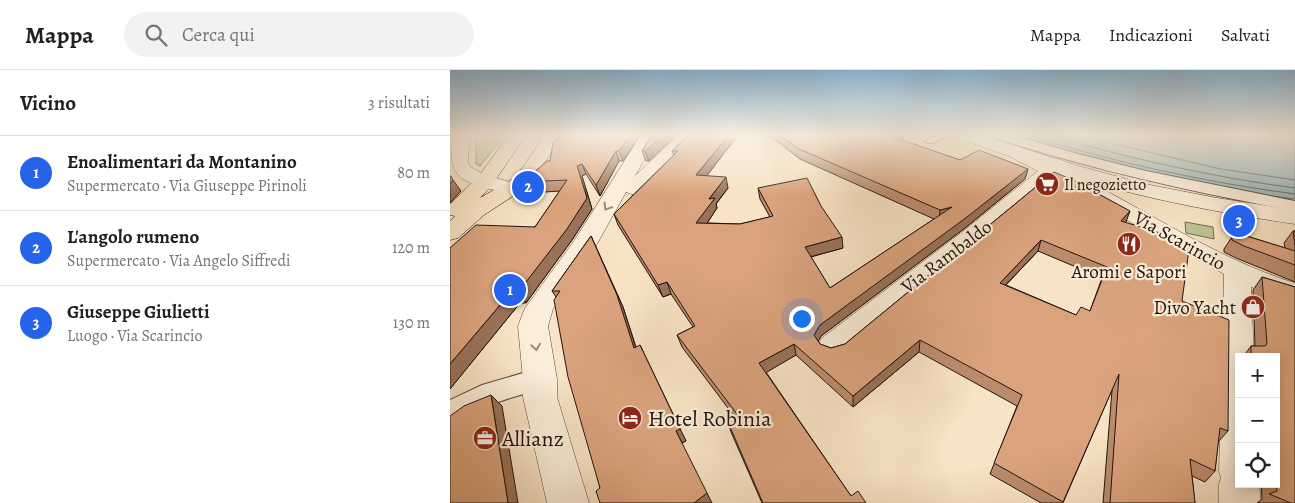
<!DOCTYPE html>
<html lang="it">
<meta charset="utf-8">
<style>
body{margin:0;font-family:Alegreya,serif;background:#f2f2f2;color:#202124}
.controls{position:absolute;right:15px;bottom:15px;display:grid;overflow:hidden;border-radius:0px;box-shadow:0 2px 12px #0003}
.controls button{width:45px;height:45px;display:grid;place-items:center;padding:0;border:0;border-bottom:1px solid #e0e0e0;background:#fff;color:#202124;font:25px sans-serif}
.you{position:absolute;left:351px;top:248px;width:18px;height:18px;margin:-12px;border:4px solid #fff;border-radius:50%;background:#1a73e8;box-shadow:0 0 0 8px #1a73e833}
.badge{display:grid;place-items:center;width:32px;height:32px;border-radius:50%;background:#2563eb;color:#fff;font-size:16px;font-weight:700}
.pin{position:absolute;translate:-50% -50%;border:2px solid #fff;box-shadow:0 1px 5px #0006}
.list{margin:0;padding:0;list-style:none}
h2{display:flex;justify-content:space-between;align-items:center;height:65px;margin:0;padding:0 20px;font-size:21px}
h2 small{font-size:16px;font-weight:400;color:#757577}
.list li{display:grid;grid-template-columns:32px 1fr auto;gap:15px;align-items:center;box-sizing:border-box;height:75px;padding:0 20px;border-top:1px solid #e0e0e0}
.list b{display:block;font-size:19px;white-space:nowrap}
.list p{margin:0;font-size:16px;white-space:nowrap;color:#757577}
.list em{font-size:16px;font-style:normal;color:#757577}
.icon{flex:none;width:28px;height:28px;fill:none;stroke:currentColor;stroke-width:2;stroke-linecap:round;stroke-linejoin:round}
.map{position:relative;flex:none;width:845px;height:433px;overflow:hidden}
header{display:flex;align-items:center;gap:30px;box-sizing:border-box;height:70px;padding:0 25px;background:#fff;border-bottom:1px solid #e0e0e0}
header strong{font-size:24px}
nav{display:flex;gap:28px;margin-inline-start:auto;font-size:18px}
.search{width:350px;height:45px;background:#f2f2f2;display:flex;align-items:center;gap:12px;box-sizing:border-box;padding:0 18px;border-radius:28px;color:#757577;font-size:19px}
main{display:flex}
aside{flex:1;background:#fff}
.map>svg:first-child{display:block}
.green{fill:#bcc495;stroke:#706c51}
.water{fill:#a0bcbd;stroke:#6e7877}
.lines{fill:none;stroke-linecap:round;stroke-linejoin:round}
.shore{stroke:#626865;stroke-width:1}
.service-casing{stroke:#58473b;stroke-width:2}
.pedestrian-casing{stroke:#58473b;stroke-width:2}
.minor-casing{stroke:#58473b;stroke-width:1}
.tertiary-casing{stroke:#58473b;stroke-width:1}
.primary-casing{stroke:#23130d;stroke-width:1}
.service{fill:#faedd9;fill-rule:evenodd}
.pedestrian{fill:#faedd9;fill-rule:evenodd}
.minor{fill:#faedd9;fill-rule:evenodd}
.tertiary{fill:#faedd9;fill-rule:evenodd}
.primary{fill:#f7e3c5;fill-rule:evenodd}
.wall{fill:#bb8c6c;stroke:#23130d;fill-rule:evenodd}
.shaded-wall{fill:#997258;stroke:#23130d}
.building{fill:#daa37d;stroke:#23130d;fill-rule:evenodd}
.oneway{stroke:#998b7d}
.labels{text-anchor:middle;stroke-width:4.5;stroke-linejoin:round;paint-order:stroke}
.far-poi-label{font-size:16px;fill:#23130d;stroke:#faedd9;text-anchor:start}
.street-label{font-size:19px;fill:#23130d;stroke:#faedd9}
.poi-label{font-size:19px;fill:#23130d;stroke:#faedd9}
.near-poi-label{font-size:22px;fill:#23130d;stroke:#faedd9;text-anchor:start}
</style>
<header>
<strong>Mappa</strong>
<div class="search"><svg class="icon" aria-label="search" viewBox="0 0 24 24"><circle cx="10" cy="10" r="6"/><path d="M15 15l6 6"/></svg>Cerca qui</div>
<nav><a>Mappa</a><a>Indicazioni</a><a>Salvati</a></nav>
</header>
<main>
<aside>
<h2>Vicino<small>3 risultati</small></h2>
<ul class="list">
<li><span class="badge">1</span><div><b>Enoalimentari da Montanino</b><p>Supermercato · Via Giuseppe Pirinoli</p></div><em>80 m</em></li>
<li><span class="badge">2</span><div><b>L'angolo rumeno</b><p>Supermercato · Via Angelo Siffredi</p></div><em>120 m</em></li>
<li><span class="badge">3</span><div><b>Giuseppe Giulietti</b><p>Luogo · Via Scarincio</p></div><em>130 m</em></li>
</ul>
</aside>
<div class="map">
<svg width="845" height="433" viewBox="0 0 845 433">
<rect width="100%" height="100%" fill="#f7e3c5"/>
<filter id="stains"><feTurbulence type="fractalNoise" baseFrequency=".004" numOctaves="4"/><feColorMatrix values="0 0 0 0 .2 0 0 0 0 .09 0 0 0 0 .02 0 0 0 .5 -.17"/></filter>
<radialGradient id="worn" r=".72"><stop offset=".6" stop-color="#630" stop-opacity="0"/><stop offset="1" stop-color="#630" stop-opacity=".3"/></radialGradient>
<g class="green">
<polygon points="26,65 55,65 30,96 26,94"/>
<polygon points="735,152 763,157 764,169 736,163"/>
</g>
<path class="water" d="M559,65H845V129C748,118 652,94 559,65Z"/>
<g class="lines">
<g class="shore">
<path d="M576,65C664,92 753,112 845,124"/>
<path d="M597,65C679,88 761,107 845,118"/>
<polyline points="625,65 771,99 845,110"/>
</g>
<g class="service-casing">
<polygon id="service" points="487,65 499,65 483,73 477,73 475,71"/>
</g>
<g class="pedestrian-casing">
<g id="pedestrian">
<path d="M543,65H563L628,84L696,101L845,131V141C743,122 643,100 545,68Z"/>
<path d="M90,298L100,301L104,309L100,317C80,323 58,327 39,336C25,343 15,357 0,362V330L32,315Z"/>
</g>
</g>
<g class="minor-casing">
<g id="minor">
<polygon points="191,65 208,65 185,106 229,65 248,65 191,123 184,125 176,122 147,174 103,239 98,256 107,309 107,327 139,433 97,433 73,327 73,309 68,256 75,238 124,171"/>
<path d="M571,79L599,92L607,89L614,91L617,95L614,99C690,136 764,188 845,213V232L801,217L804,287H789V414H809L811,433H769V414L771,407L769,402L774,204L603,109L394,284L383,288L372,284L367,276L372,268L516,159L588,101L564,89L562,85L564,81Z"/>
</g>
</g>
<g class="tertiary-casing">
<g id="tertiary">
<path d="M3,65H20L18,88L19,96L35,105L57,111L60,115L57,119C48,122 39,119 30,116C0,108 0,94 3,65Z"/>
<path d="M508,65H532L625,95L695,114L767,128L845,140V154C784,145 723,134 662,118C611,105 561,87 511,69Z"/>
</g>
</g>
<g class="primary-casing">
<polygon id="primary" points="59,65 76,65 42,115 30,128 66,107 86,78 93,65 110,65 104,78 80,115 34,145 8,168 0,170 0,151 5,146 0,145 0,134 28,107"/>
</g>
<use href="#service" class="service"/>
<use href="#pedestrian" class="pedestrian"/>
<use href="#minor" class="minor"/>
<use href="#tertiary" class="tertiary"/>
<use href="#primary" class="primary"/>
</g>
<g class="wall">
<polygon points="190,65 173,91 169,91 150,126 136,104 132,106 142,139 122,170 76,233 70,233 0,319 0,178 85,157 110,121 79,123 73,112 100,91"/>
<polygon points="202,65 199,91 196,91 192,81"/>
<path d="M239,65H288L256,106L278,118L266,134L267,138L257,153L290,154L320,147L310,129L308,118L393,178L361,187L380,218L484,149L350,89L319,65H453L452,69V70L510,90L578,99L575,109L515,158L371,266L368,271L370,274L381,278L395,274L604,102L675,152L732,231L778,361L768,372L765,401L755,412L742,406L745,433H653L662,320L613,433H591L540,404L567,336L469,282L403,337L346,285L316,302L401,426L416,433H312L281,362L277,350L284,346L232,277L227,265L243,257L221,224L213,227L168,155L164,144L224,85L222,81ZM588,181L652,208L640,241L626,245L556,215Z"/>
<polygon points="843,161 845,161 845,212 786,188 774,182 774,179 782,167 787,168 790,164 835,178 834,173"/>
<polygon points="141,166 173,237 186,277 236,371 150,418 106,227 102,221"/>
<polygon points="812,207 845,217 845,433 807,433 812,429 811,414 826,414 826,287 793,287 801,276 805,276 803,220"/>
</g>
<g class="shaded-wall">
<polygon points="180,65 190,65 173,91 169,81"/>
<polygon points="214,65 227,65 199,91 195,81"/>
<polygon points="279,65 288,65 249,116 246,105"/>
<polygon points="443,65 453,65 452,69 440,75 440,66"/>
<polygon points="166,81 169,91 150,126 146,115"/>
<polygon points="132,94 136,104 132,106 142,139 122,170 76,233 69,221 127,96"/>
<polygon points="578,99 575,109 515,158 371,266 365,277 364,265 370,255"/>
<polygon points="276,107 278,118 266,134 267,138 250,164 246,153 259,129"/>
<polygon points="3,110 11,121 0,133 0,114"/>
<polygon points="502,137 489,151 490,140"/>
<polygon points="680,141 676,152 667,162 671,151"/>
<polygon points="141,166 173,237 190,291 184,278"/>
<polygon points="392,167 393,178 356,188 355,177"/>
<polygon points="591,170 588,181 547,224 550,213"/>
<polygon points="217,212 221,224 213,227 208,215"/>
<polygon points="62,221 70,233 0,319 0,294"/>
<polygon points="470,270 469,282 403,337 403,326"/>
<polygon points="344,274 346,285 312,305 309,293"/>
<polygon points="190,275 236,371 232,373 226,361"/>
<polygon points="41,325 52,336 68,433 58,433"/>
<polygon points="257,423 262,433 244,433"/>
</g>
<g class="building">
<polygon points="111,65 180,65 169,81 166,81 146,115 132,94 127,96 137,128 117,159 69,221 62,221 0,294 0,178 26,155 85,157 117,110 73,112 97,91 100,91 103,73"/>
<polygon points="202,65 214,65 195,81 192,81"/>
<path d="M239,65H279L246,105L276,107L259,129L265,128L246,153L290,154L323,146L308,118L357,108L371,136L392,167L355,177L380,218L502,137L490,140L349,79L330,65H443L440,66L510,90L529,80L578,99L517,147L370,255L364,265L370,274L381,278L395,274L604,102L623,110L680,141L671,151L740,172L732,231L779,250L778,361L770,358L765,401L740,389L745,433H660L669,304L613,432L544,393L572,325L470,270L403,326L344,274L309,293L401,426L408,421L416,433H313L277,350L287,344L227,265L245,256L217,212L208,215L164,144L228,81H222ZM591,170L657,197L640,241L631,237L626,245L550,213Z"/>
<polygon points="0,106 1,106 3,110 0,114"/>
<polygon points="843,161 845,161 845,175"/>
<polygon points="790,164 845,181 845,195 794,176 782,170 782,167 789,169"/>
<polygon points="141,166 167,225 184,278 190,275 230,359 226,361 257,423 244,433 150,433 146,421 150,418 118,307 104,230 110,221 102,221"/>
<polygon points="812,207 845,217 845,433 841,433 819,424 827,421 826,413 826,287 801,287 801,276 815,276 817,274"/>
<polygon points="41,325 58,433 0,433 0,346 14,336"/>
</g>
<defs><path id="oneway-chevron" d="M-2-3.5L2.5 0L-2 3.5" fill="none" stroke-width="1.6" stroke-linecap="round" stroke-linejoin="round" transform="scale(1.25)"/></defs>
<g class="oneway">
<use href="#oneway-chevron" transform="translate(157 137) rotate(121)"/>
<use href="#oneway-chevron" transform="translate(86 277) rotate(81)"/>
</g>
<linearGradient id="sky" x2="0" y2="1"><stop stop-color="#8bb7d7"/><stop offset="0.52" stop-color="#fbf2e5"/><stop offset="1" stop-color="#fbf2e5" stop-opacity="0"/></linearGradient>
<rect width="845" height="125" fill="url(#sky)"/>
<defs>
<g id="supermarket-disc" transform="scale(1.25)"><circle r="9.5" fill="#8f2418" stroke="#faedd9"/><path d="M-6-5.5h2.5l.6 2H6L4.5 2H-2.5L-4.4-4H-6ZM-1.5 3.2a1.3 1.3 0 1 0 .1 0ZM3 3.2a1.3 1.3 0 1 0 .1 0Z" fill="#fff"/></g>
<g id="restaurant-disc" transform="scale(1.25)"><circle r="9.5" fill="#8f2418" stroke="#faedd9"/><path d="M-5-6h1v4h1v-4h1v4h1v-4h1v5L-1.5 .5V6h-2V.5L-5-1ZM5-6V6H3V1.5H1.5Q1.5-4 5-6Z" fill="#fff"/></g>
<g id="shop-disc" transform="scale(1.25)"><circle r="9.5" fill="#8f2418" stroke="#faedd9"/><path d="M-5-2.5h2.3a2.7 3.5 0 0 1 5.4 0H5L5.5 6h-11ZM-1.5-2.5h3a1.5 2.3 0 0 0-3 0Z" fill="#fff"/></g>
<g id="hotel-disc" transform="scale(1.25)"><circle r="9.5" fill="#8f2418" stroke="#faedd9"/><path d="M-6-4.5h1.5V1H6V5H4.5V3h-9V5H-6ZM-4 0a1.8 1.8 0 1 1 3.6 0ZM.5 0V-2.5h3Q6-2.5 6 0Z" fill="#fff"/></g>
<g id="office-disc" transform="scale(1.25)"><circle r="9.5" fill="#8f2418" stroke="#faedd9"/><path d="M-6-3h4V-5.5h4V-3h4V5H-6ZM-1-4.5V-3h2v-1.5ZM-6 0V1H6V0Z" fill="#fff"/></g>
</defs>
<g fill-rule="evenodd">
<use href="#supermarket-disc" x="597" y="114"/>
<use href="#restaurant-disc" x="679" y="174"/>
<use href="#shop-disc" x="803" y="237"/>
<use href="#hotel-disc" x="180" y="348"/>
<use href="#office-disc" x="35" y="368"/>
</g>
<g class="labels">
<g class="far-poi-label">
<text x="614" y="120">Il negozietto</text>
</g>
<g class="street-label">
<text transform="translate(730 170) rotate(29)" y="7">Via Scarincio</text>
<text transform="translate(496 186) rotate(-37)" y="7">Via Rambaldo</text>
</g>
<g class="poi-label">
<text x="679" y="208">Aromi e Sapori</text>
<text x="786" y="244" text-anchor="end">Divo Yacht</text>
</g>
<g class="near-poi-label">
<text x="198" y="356">Hotel Robinia</text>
<text x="52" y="376">Allianz</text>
</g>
</g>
<rect width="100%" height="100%" filter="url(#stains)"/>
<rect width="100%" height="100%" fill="url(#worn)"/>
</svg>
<div class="controls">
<button>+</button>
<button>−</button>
<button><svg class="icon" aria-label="locate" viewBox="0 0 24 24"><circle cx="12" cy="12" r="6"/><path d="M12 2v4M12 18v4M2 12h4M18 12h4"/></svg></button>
</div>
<div class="you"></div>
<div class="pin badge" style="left:60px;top:220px">1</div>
<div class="pin badge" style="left:78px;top:117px">2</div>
<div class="pin badge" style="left:789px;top:151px">3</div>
</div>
</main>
